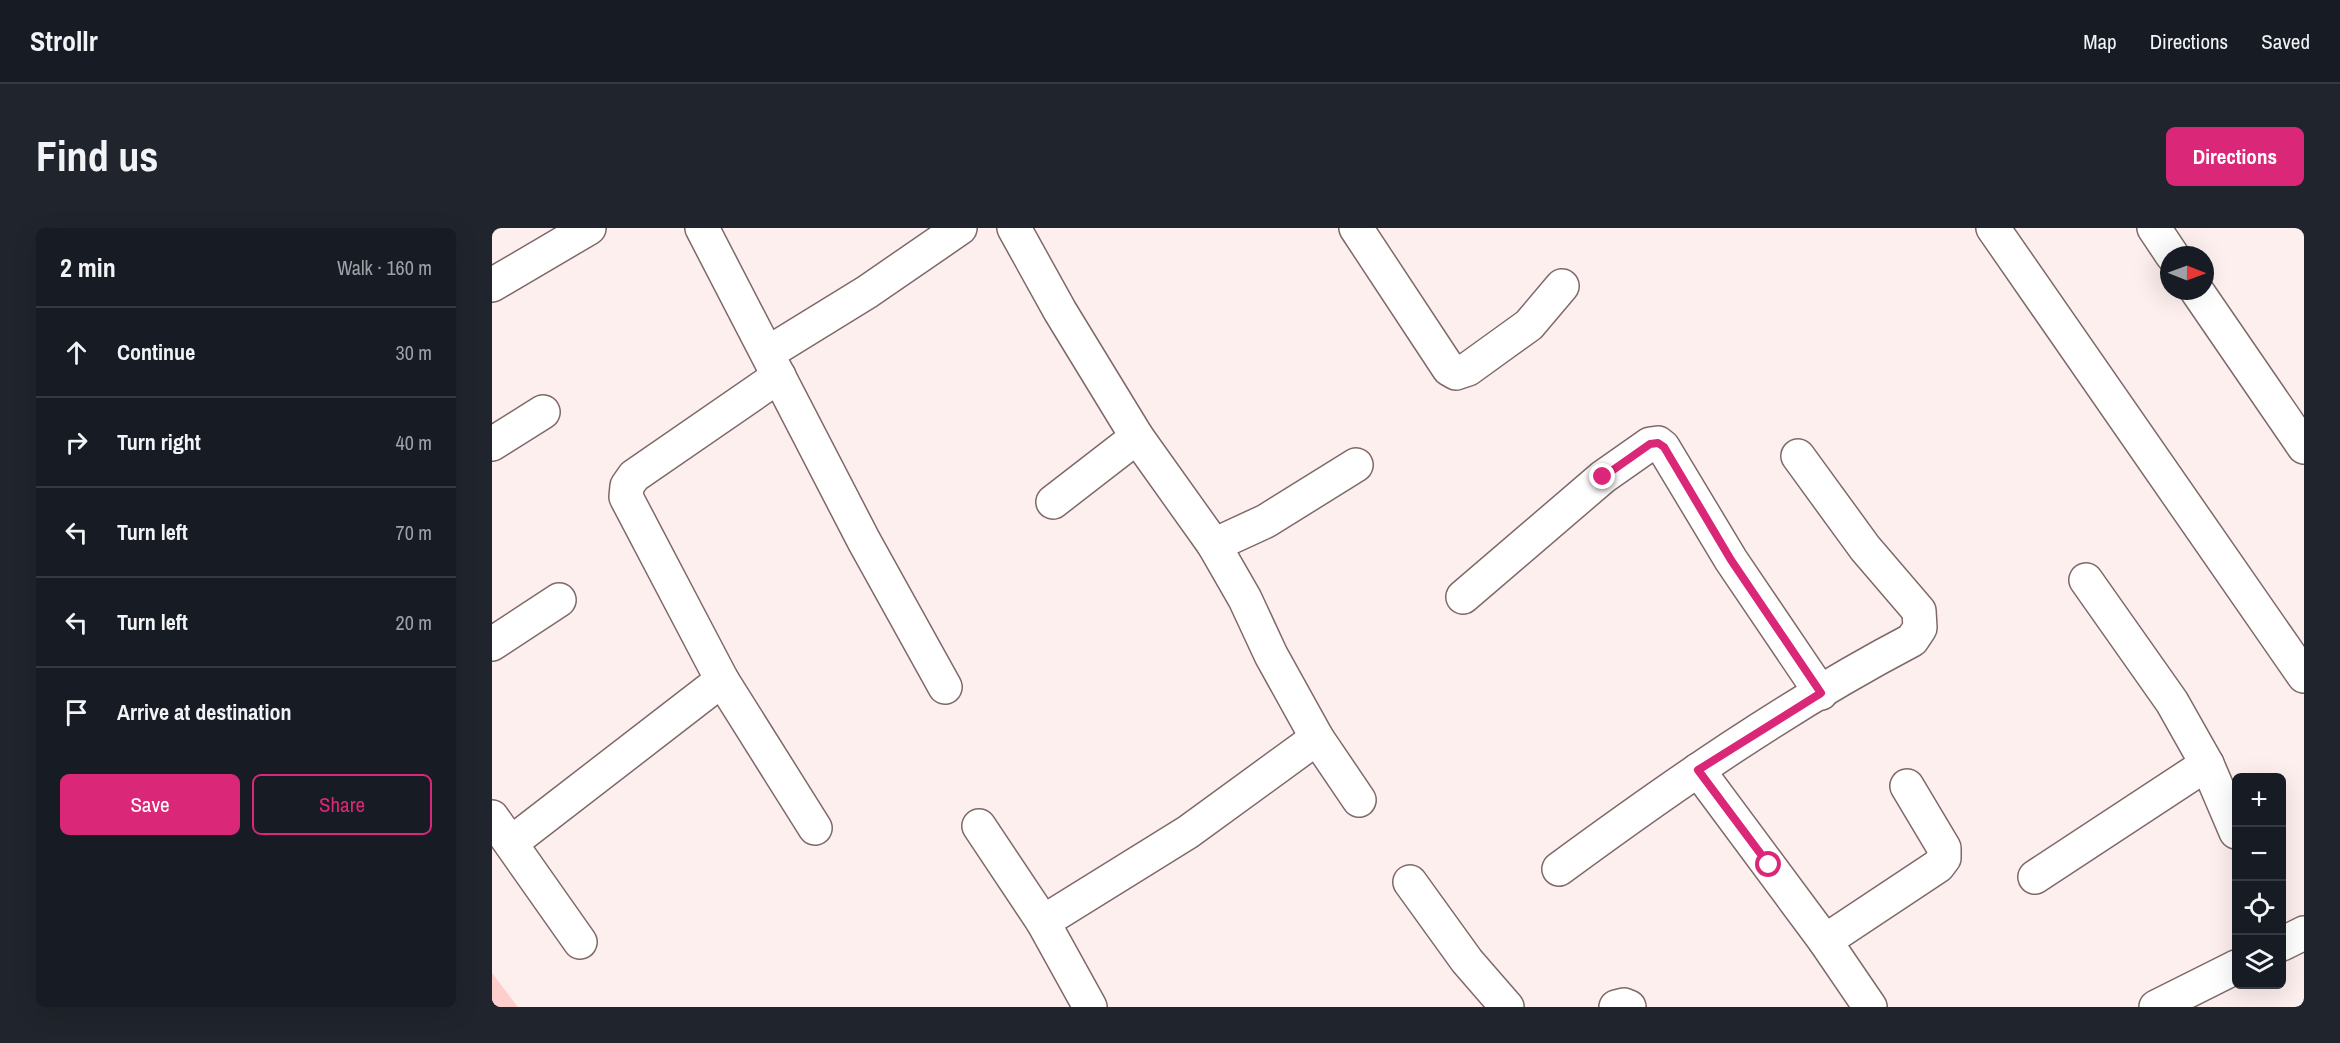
<!DOCTYPE html>
<meta charset="utf-8">
<style>
body{margin:0;font-family:"Archivo Narrow",sans-serif;background:#20242c;color:#f1f3f6}
.controls{position:absolute;right:18px;bottom:18px;display:grid;overflow:hidden;border-radius:9px;box-shadow:0 6px 24px #0002}
.controls button{width:54px;height:54px;display:grid;place-items:center;padding:0;border:0;border-bottom:2px solid #363941;background:#171b24;color:#f1f3f6;font:30px sans-serif}
.compass{position:absolute;left:1668px;top:18px;width:54px;height:54px;border-radius:50%;background:#171b24;box-shadow:0 6px 24px #0002;rotate:91deg}
.stop{position:absolute;width:18px;height:18px;margin:-14px;border:4px solid #db2777;border-radius:50%;background:#fff}
.stop.end{background:#db2777;border-color:#fff;box-shadow:0 2px 6px #0008}
.list{margin:0;padding:0;list-style:none}
h2{display:flex;justify-content:space-between;align-items:center;height:78px;margin:0;padding:0 24px;font-size:26px}
h2 small{font-size:20px;font-weight:400;color:#9ea1a6}
.list li{display:grid;grid-template-columns:39px 1fr auto;gap:18px;align-items:center;box-sizing:border-box;height:90px;padding:0 24px;border-top:2px solid #363941}
.list b{display:block;font-size:22px;white-space:nowrap}
.list em{font-size:20px;font-style:normal;color:#9ea1a6}
.actions{display:flex;gap:12px;padding:18px 24px}
.actions a{flex:1;padding:14px 0;border:2px solid #db2777;border-radius:9px;text-align:center;font-size:21px;color:#db2777}
.actions .main{background:#db2777;color:#fff}
.icon{flex:none;width:33px;height:33px;fill:none;stroke:currentColor;stroke-width:2;stroke-linecap:round;stroke-linejoin:round}
.map{position:relative;flex:none;width:1812px;height:779px;overflow:hidden;border-radius:9px}
header{display:flex;align-items:center;gap:36px;box-sizing:border-box;height:84px;padding:0 30px;background:#171b24;border-bottom:2px solid #363941}
header strong{font-size:28px}
nav{display:flex;gap:33px;margin-inline-start:auto;font-size:21px}
.intro{display:flex;align-items:center;justify-content:space-between;box-sizing:border-box;height:144px;padding:0 36px}
h1{margin:0;font-size:42px}
.button{padding:15px 27px;border-radius:9px;background:#db2777;color:#fff;font-size:21px;font-weight:700}
main{display:flex;gap:36px;padding:0 36px}
aside{flex:1;background:#171b24;border-radius:9px;box-shadow:0 6px 24px #0002}
.map>svg:first-child{display:block}
.green{fill:#fdcecc}
.lines{fill:none;stroke-linecap:round;stroke-linejoin:round}
.minor-casing{stroke:#7e6968;stroke-width:36}
.minor{stroke:#fff;stroke-width:33}
.route{stroke:#db2777;stroke-width:8}
</style>
<header>
<strong>Strollr</strong>
<nav><a>Map</a><a>Directions</a><a>Saved</a></nav>
</header>
<div class="intro"><h1>Find us</h1><a class="button">Directions</a></div>
<main>
<aside>
<h2>2 min<small>Walk · 160 m</small></h2>
<ul class="list">
<li><svg class="icon" aria-label="ahead" viewBox="0 0 24 24"><path d="M12 20V5M6 11l6-6 6 6"/></svg><div><b>Continue</b></div><em>30 m</em></li>
<li><svg class="icon" aria-label="right" viewBox="0 0 24 24"><path d="M7 20v-9h11M14 6l5 5-5 5"/></svg><div><b>Turn right</b></div><em>40 m</em></li>
<li><svg class="icon" aria-label="left" viewBox="0 0 24 24"><path d="M17 20v-9H6M10 6l-5 5 5 5"/></svg><div><b>Turn left</b></div><em>70 m</em></li>
<li><svg class="icon" aria-label="left" viewBox="0 0 24 24"><path d="M17 20v-9H6M10 6l-5 5 5 5"/></svg><div><b>Turn left</b></div><em>20 m</em></li>
<li><svg class="icon" aria-label="arrive" viewBox="0 0 24 24"><path d="M6 21V4h12l-3 4 3 4H6"/></svg><div><b>Arrive at destination</b></div></li>
</ul>
<div class="actions"><a class="main">Save</a><a>Share</a></div>
</aside>
<div class="map">
<svg width="1812" height="779" viewBox="0 0 1812 779">
<rect width="100%" height="100%" fill="#feefef"/>
<polygon class="green" points="0,745 26,779 0,779"/>
<g class="lines">
<g class="minor-casing">
<g id="minor">
<polyline points="210,0 372,313 453,459"/>
<polyline points="522,0 568,83 645,209 722,317 753,371 779,427 825,510 867,572"/>
<polyline points="864,0 957,141 964,145 976,141 1037,97 1070,58"/>
<polyline points="1501,0 1812,448"/>
<polyline points="1662,0 1680,27"/>
<polyline points="0,57 97,0"/>
<polyline points="1705,63 1812,219"/>
<polyline points="276,125 375,64 468,0"/>
<polyline points="287,148 142,248 135,258 134,269 230,452 323,600"/>
<polyline points="0,216 51,184"/>
<polyline points="561,274 645,209"/>
<polyline points="722,317 774,293 864,237"/>
<polyline points="1594,352 1680,474 1715,536 1744,604"/>
<polyline points="971,369 1111,249 1158,216 1166,215 1171,219 1239,332 1329,465"/>
<polyline points="0,416 67,372"/>
<polyline points="1206,542 1333,713 1378,779"/>
<polyline points="0,589 88,714"/>
<polyline points="487,598 551,694 598,779"/>
<polyline points="19,615 230,452"/>
<path d="M1067,641C1180,558 1296,477 1420,412L1428,400L1427,383L1373,320L1306,228"/>
<polyline points="1543,649 1715,536"/>
<polyline points="918,654 975,733 1015,779"/>
<polyline points="551,694 696,604 825,510"/>
<polyline points="1333,713 1446,638 1452,630 1452,620 1415,558"/>
<polyline points="1790,716 1812,705"/>
<polyline points="1124,779 1132,777 1137,779"/>
<polyline points="1664,779 1744,739"/>
</g>
</g>
<use href="#minor" class="minor"/>
</g>
<g class="lines">
<polyline class="route" points="1111,249 1158,216 1166,215 1172,219 1239,332 1329,465 1206,542 1277,637"/>
</g>
</svg>
<div class="controls">
<button>+</button>
<button>−</button>
<button><svg class="icon" aria-label="locate" viewBox="0 0 24 24"><circle cx="12" cy="12" r="6"/><path d="M12 2v4M12 18v4M2 12h4M18 12h4"/></svg></button>
<button><svg class="icon" aria-label="layers" viewBox="0 0 24 24"><path d="M12 4l9 5-9 5-9-5zM3 14l9 5 9-5"/></svg></button>
</div>
<svg class="compass" viewBox="-18 -18 36 36"><path d="M0-13l5 13h-10z" fill="#e53935"/><path d="M0 13l5-13h-10z" fill="#9ea1a6"/></svg>
<div class="stop" style="left:1277px;top:637px"></div>
<div class="stop end" style="left:1111px;top:249px"></div>
</div>
</main>
